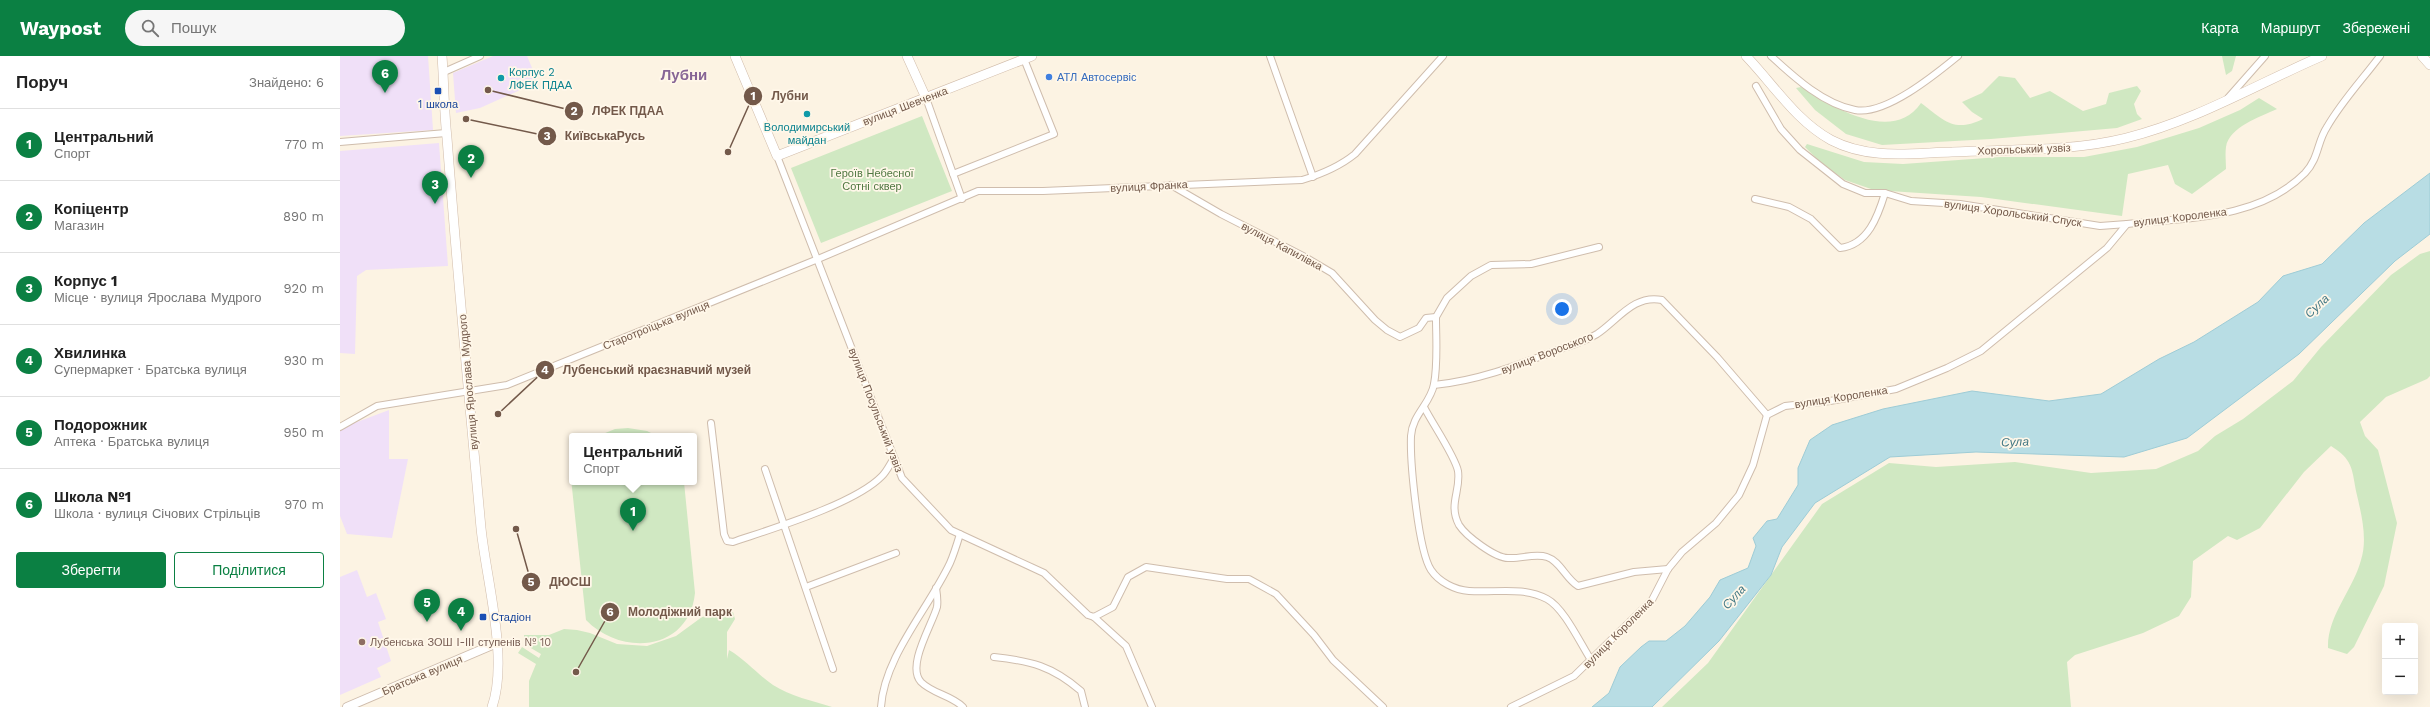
<!DOCTYPE html>
<html lang="uk">
<meta charset="utf-8">
<style>
body{margin:0;font-family:"Work Sans",sans-serif;background:#f6f6f6;color:#222}
.controls{position:absolute;right:12px;bottom:12px;display:grid;overflow:hidden;border-radius:4px;box-shadow:0 4px 16px #0002}
.controls button{width:36px;height:36px;display:grid;place-items:center;padding:0;border:0;border-bottom:1px solid #e0e0e0;background:#fff;color:#222;font:20px sans-serif}
.you{position:absolute;left:1222px;top:253px;width:14px;height:14px;margin:-10px;border:3px solid #fff;border-radius:50%;background:#1a73e8;box-shadow:0 0 0 6px #1a73e833}
.badge{display:grid;place-items:center;width:26px;height:26px;border-radius:50%;background:#0b8043;color:#fff;font-size:13px;font-weight:700}
.pin{position:absolute;translate:-50% -33px;filter:drop-shadow(0 1px 2px #0008)}
.pin::after{content:'';position:absolute;top:21px;width:14px;height:12px;background:inherit;clip-path:polygon(0 0,100% 0,50% 100%)}
.popup{position:absolute;left:229px;top:377px;width:128px;height:52px;box-sizing:border-box;display:grid;place-content:center;border-radius:4px;background:#fff;filter:drop-shadow(0 1px 3px #0005);font-size:13px;white-space:nowrap;color:#767676}
.popup b{font-size:15px;color:#222}
.popup::after{content:'';position:absolute;left:50%;top:100%;margin-left:-8px;border:8px solid transparent;border-top-color:#fff}
.list{margin:0;padding:0;list-style:none}
h2{display:flex;justify-content:space-between;align-items:center;height:52px;margin:0;padding:0 16px;font-size:17px}
h2 small{font-size:13px;font-weight:400;color:#767676}
.list li{display:grid;grid-template-columns:26px 1fr auto;gap:12px;align-items:center;box-sizing:border-box;height:72px;padding:0 16px;border-top:1px solid #e0e0e0}
.list b{display:block;font-size:15px;white-space:nowrap}
.list p{margin:0;font-size:13px;white-space:nowrap;color:#767676}
.list em{font-size:13px;font-style:normal;color:#767676}
.actions{display:flex;gap:8px;padding:12px 16px}
.actions a{flex:1;padding:9px 0;border:1px solid #0b8043;border-radius:4px;text-align:center;font-size:14px;color:#0b8043}
.actions .main{background:#0b8043;color:#fff}
.icon{flex:none;width:22px;height:22px;fill:none;stroke:currentColor;stroke-width:2;stroke-linecap:round;stroke-linejoin:round}
.map{position:relative;flex:none;width:2090px;height:651px;overflow:hidden}
header{display:flex;align-items:center;gap:24px;box-sizing:border-box;height:56px;padding:0 20px;background:#0b8043;color:#fff}
header strong{font-size:19px}
nav{display:flex;gap:22px;margin-inline-start:auto;font-size:14px}
.search{width:280px;height:36px;background:#f6f6f6;display:flex;align-items:center;gap:10px;box-sizing:border-box;padding:0 14px;border-radius:22px;color:#767676;font-size:15px}
main{display:flex}
aside{flex:1;background:#fff}
.map>svg:first-child{display:block}
.education{fill:#f0e0f8}
.green{fill:#d0e8c2}
.water{fill:#b8dde4;stroke:#9eccd6}
.lines{fill:none;stroke-linecap:round;stroke-linejoin:round}
.minor-casing{stroke:#cfbdad;stroke-width:8}
.tertiary-casing{stroke:#cfbdad;stroke-width:10}
.secondary-casing{stroke:#d1bcaa;stroke-width:10}
.minor{stroke:#fff;stroke-width:6}
.tertiary{stroke:#fff;stroke-width:8}
.secondary{stroke:#fff;stroke-width:9}
.shop-dot{fill:#3f7fe0;stroke:#fff7e9;stroke-width:1.5}
.culture-dot{fill:#0f9aa8;stroke:#fff7e9;stroke-width:1.5}
.transit-dot{fill:#1a4fb4;stroke:#fff7e9;stroke-width:1.5}
.education-dot{fill:#8d6e63;stroke:#fff7e9;stroke-width:1.5}
.labels{text-anchor:middle;stroke-width:3.5;stroke-linejoin:round;paint-order:stroke}
.culture-label{font-size:11px;fill:#0d838f;stroke:#fff7e9;text-anchor:start}
.shop-label{font-size:11px;fill:#366cbe;stroke:#fff7e9;text-anchor:start}
.transit-label{font-size:11px;fill:#164399;stroke:#fff7e9}
.street-label{font-size:11px;fill:#73594a;stroke:#fff7e9}
.park-label{font-size:11px;fill:#517842;stroke:#fff7e9}
.education-label{font-size:11px;fill:#785e54;stroke:#fff7e9;text-anchor:start}
.water-label{font-size:12px;font-style:italic;fill:#447985;stroke:#fff7e9}
.district-label{font-size:15px;font-weight:bold;fill:#876596;stroke:#fff7e9}
.leader{fill:none;stroke:#73594a;stroke-width:1.5}
.callout-dot{fill:#73594a;stroke:#fff7e9;stroke-width:1.5}
.mark-label{font-size:12px;text-anchor:middle;font-weight:bold;fill:#fff}
.callout-label{font-size:12px;text-anchor:middle;font-weight:bold;fill:#73594a;stroke:#fff7e9;stroke-width:3.5;stroke-linejoin:round;paint-order:stroke}
</style>
<header>
<strong>Waypost</strong>
<div class="search"><svg class="icon" aria-label="search" viewBox="0 0 24 24"><circle cx="10" cy="10" r="6"/><path d="M15 15l6 6"/></svg>Пошук</div>
<nav><a>Карта</a><a>Маршрут</a><a>Збережені</a></nav>
</header>
<main>
<aside>
<h2>Поруч<small>Знайдено: 6</small></h2>
<ul class="list">
<li><span class="badge">1</span><div><b>Центральний</b><p>Спорт</p></div><em>770 m</em></li>
<li><span class="badge">2</span><div><b>Копіцентр</b><p>Магазин</p></div><em>890 m</em></li>
<li><span class="badge">3</span><div><b>Корпус 1</b><p>Місце · вулиця Ярослава Мудрого</p></div><em>920 m</em></li>
<li><span class="badge">4</span><div><b>Хвилинка</b><p>Супермаркет · Братська вулиця</p></div><em>930 m</em></li>
<li><span class="badge">5</span><div><b>Подорожник</b><p>Аптека · Братська вулиця</p></div><em>950 m</em></li>
<li><span class="badge">6</span><div><b>Школа №1</b><p>Школа · вулиця Січових Стрільців</p></div><em>970 m</em></li>
</ul>
<div class="actions"><a class="main">Зберегти</a><a>Поділитися</a></div>
</aside>
<div class="map">
<svg width="2090" height="651" viewBox="0 0 2090 651">
<rect width="100%" height="100%" fill="#fcf3e3"/>
<g class="education">
<polygon points="0,0 88,0 93,74 0,80"/>
<polygon points="153,0 187,0 198,26 140,52 116,57 113,17"/>
<polygon points="99,87 108,210 26,214 17,220 15,298 0,297 0,95"/>
<polygon points="49,354 49,403 68,403 52,482 7,478 0,460 0,375 9,369"/>
<polygon points="17,514 27,541 36,537 46,563 38,566 51,605 37,612 41,621 0,639 0,521"/>
</g>
<g class="green">
<polygon points="1882,0 1896,0 1892,15 1886,19"/>
<path d="M1659,20L1675,22L1690,42L1710,35L1743,55L1766,48L1769,37L1797,30L1801,35L1794,48L1797,58L1802,63L1777,72L1651,83L1542,89L1506,78L1475,54L1456,32L1461,31C1492,50 1552,89 1581,47C1605,65 1614,77 1643,63L1632,56L1622,46L1642,37Z"/>
<path d="M1919,42L1937,53C1920,61 1889,71 1886,91C1885,98 1886,106 1886,113L1852,138L1835,128L1828,109L1788,118L1782,160L1641,141L1534,134L1505,124L1481,107L1465,91L1467,88L1524,106L1563,108L1660,101H1744L1797,91L1859,72L1900,54Z"/>
<polygon points="582,60 612,135 481,187 451,112"/>
<path d="M2090,195V320L2087,323L2046,341L2020,366L2025,380L2038,394L2057,467L2044,530L2014,591L2007,598L1988,592C1987,560 2013,534 2021,504C2028,482 2021,457 2016,435C2012,412 2012,403 1991,390L1964,416L1920,472L1897,484L1888,480L1853,505L1851,541L1839,560L1803,577L1735,599L1727,606L1731,651H1322L1368,607L1482,448L1549,407L1596,411L1675,406L1751,417L1816,413L1858,395L1875,380L1903,363L1953,325L1981,291L2051,219L2080,198Z"/>
<polygon points="288,372 307,375 317,380 258,380 275,373"/>
<path d="M232,407V426H344L355,537C349,595 282,601 246,564L230,413Z"/>
<path d="M393,556L395,563L387,576V603L389,594C406,604 417,618 433,629C450,640 473,645 492,651H189V625L196,608L178,597L182,591L199,602L201,598L184,588V579H209L224,573L237,574L250,577L277,588L307,590L336,580L362,561Z"/>
</g>
<polygon class="water" points="2090,117 2090,178 2055,205 1959,298 1847,382 1784,401 1636,396 1550,401 1475,447 1442,491 1431,519 1379,585 1312,651 1252,651 1269,637 1280,611 1301,591 1309,585 1326,585 1345,570 1370,541 1380,524 1408,512 1416,490 1413,482 1427,465 1437,463 1458,429 1458,412 1470,384 1492,369 1543,353 1632,335 1709,345 1761,338 1819,303 1854,286 1918,246 1943,220 1982,208 2024,167"/>
<g class="lines">
<g class="minor-casing">
<g id="minor">
<polyline points="930,0 973,121"/>
<path d="M1431,0C1454,21 1483,48 1515,54C1545,60 1596,18 1618,0"/>
<polyline points="104,16 140,0"/>
<polyline points="1416,30 1441,73 1460,94 1503,128 1525,137 1545,137 1571,145 1620,148 1760,170 1787,168"/>
<polyline points="586,42 622,143"/>
<polyline points="1888,42 1925,0"/>
<polyline points="0,86 106,77"/>
<polyline points="437,100 562,422 611,474 704,517 748,559 754,561 773,551 788,521 806,511 887,523 909,523 936,538 974,579 993,604 1043,651"/>
<polyline points="613,118 714,78 684,3"/>
<path d="M831,129L881,158L965,201L992,217L1035,264L1047,274L1060,281L1079,272L1086,262L1096,261C1096,283 1098,307 1094,328C1091,347 1072,359 1071,380C1070,405 1078,494 1091,514C1099,526 1115,534 1129,535C1156,537 1182,530 1207,543C1224,552 1240,587 1251,604"/>
<path d="M1415,143L1449,151L1471,163L1500,192C1528,189 1538,160 1545,137"/>
<polyline points="1096,261 1107,242 1131,220 1151,209 1191,208 1259,191"/>
<path d="M1094,329C1136,325 1176,310 1215,295C1229,290 1244,286 1257,278C1278,264 1294,238 1322,244L1377,301L1427,359"/>
<path d="M1084,351C1092,367 1115,400 1118,415C1121,435 1108,448 1119,469C1126,480 1155,502 1168,502C1181,503 1195,497 1207,501C1220,505 1226,523 1238,530L1294,516L1328,513"/>
<path d="M371,367L384,478L387,485L393,486C431,473 515,448 542,420C547,415 550,408 554,402"/>
<path d="M0,371L37,350L167,329L478,203L638,135H703L962,124C982,118 999,111 1015,98L1103,0"/>
<polyline points="425,413 493,613"/>
<polyline points="466,531 556,497"/>
<path d="M596,532C597,538 598,545 597,551C592,569 566,610 581,626C593,638 611,639 623,651"/>
<polyline points="754,561 786,590 812,651"/>
<path d="M654,601C691,605 712,610 741,635L745,651"/>
<path d="M541,651C544,601 589,552 610,507C614,498 617,488 620,478"/>
<path d="M1171,651L1234,620L1312,544L1328,513L1342,496L1376,467L1399,439L1413,409L1427,359L1445,350L1490,345L1556,333L1607,312L1641,295L1767,192L1787,168C1847,162 1920,163 1965,117C1979,102 1977,86 1987,71C2002,45 2022,24 2040,0"/>
</g>
</g>
<g class="tertiary-casing">
<polyline id="tertiary" points="7,651 157,587"/>
</g>
<g class="secondary-casing">
<g id="secondary">
<path d="M102,0C104,27 104,55 107,82C117,212 129,342 141,472C146,523 169,603 152,651"/>
<polyline points="395,0 437,100 692,0"/>
<polyline points="567,0 586,42"/>
<path d="M1406,0C1433,28 1456,65 1491,84C1529,104 1571,97 1612,96C1670,93 1730,96 1786,82C1855,65 1917,28 1982,0"/>
<polyline points="2082,0 2090,9"/>
</g>
</g>
<use href="#minor" class="minor"/>
<use href="#tertiary" class="tertiary"/>
<use href="#secondary" class="secondary"/>
</g>
<circle class="shop-dot" cx="709" cy="21" r="4"/>
<g class="culture-dot">
<circle cx="161" cy="22" r="4"/>
<circle cx="467" cy="58" r="4"/>
</g>
<g class="transit-dot">
<rect x="94" y="31" width="8" height="8" rx="2"/>
<rect x="139" y="557" width="8" height="8" rx="2"/>
</g>
<circle class="education-dot" cx="22" cy="586" r="4"/>
<g class="labels">
<g class="culture-label">
<text x="169" y="20">Корпус 2<tspan x="169" dy="13">ЛФЕК ПДАА</tspan></text>
<text x="467" y="75" text-anchor="middle">Володимирський<tspan x="467" dy="13">майдан</tspan></text>
</g>
<g class="shop-label">
<text x="717" y="25">АТЛ Автосервіс</text>
</g>
<g class="transit-label">
<text x="98" y="52">1 школа</text>
<text x="151" y="565" text-anchor="start">Стадіон</text>
</g>
<g class="street-label">
<text transform="translate(565 50) rotate(-21)" y="4">вулиця Шевченка</text>
<text transform="translate(1684 93) rotate(-2)" y="4">Хорольський узвіз</text>
<text transform="translate(809 130) rotate(-3)" y="4">вулиця Франка</text>
<text transform="translate(1673 157) rotate(8)" y="4">вулиця Хорольський Спуск</text>
<text transform="translate(1840 161) rotate(-7)" y="4">вулиця Короленка</text>
<text transform="translate(942 190) rotate(28)" y="4">вулиця Капилівка</text>
<text transform="translate(316 269) rotate(-22)" y="4">Старотроїцька вулиця</text>
<text transform="translate(1207 297) rotate(-21)" y="4">вулиця Вороського</text>
<text transform="translate(128 326) rotate(-95)" y="4">вулиця Ярослава Мудрого</text>
<text transform="translate(1501 341) rotate(-9)" y="4">вулиця Короленка</text>
<text transform="translate(536 354) rotate(69)" y="4">вулиця Посульський узвіз</text>
<text transform="translate(1278 577) rotate(-45)" y="4">вулиця Короленка</text>
<text transform="translate(82 619) rotate(-23)" y="4">Братська вулиця</text>
</g>
<g class="park-label">
<text x="532" y="121">Героїв Небесної<tspan x="532" dy="13">Сотні сквер</tspan></text>
</g>
<g class="education-label">
<text x="30" y="590">Лубенська ЗОШ І-ІІІ ступенів № 10</text>
</g>
<g class="water-label">
<text transform="translate(1977 250) rotate(-43)" y="4">Сула</text>
<text transform="translate(1675 386) rotate(-2)" y="4">Сула</text>
<text transform="translate(1394 541) rotate(-47)" y="4">Сула</text>
</g>
<g class="district-label">
<text x="344" y="24">Лубни</text>
</g>
</g>
<path class="leader" d="M388 96L413 40M148 34L234 55M126 63L207 80M158 358L205 314M176 473L191 526M236 616L270 556"/>
<g class="callout-dot">
<circle cx="388" cy="96" r="4"/>
<circle cx="148" cy="34" r="4"/>
<circle cx="126" cy="63" r="4"/>
<circle cx="158" cy="358" r="4"/>
<circle cx="176" cy="473" r="4"/>
<circle cx="236" cy="616" r="4"/>
<circle cx="413" cy="40" r="10"/>
<circle cx="234" cy="55" r="10"/>
<circle cx="207" cy="80" r="10"/>
<circle cx="205" cy="314" r="10"/>
<circle cx="191" cy="526" r="10"/>
<circle cx="270" cy="556" r="10"/>
</g>
<g class="mark-label">
<text x="413" y="44">1</text>
<text x="234" y="59">2</text>
<text x="207" y="84">3</text>
<text x="205" y="318">4</text>
<text x="191" y="530">5</text>
<text x="270" y="560">6</text>
</g>
<g class="callout-label">
<text x="450" y="44">Лубни</text>
<text x="288" y="59">ЛФЕК ПДАА</text>
<text x="265" y="84">КиївськаРусь</text>
<text x="317" y="318">Лубенський краєзнавчий музей</text>
<text x="230" y="530">ДЮСШ</text>
<text x="340" y="560">Молодіжний парк</text>
</g>
</svg>
<div class="controls">
<button>+</button>
<button>−</button>
</div>
<div class="you"></div>
<div class="pin badge" style="left:293px;top:475px">1</div>
<div class="popup"><b>Центральний</b>Спорт</div>
<div class="pin badge" style="left:131px;top:122px">2</div>
<div class="pin badge" style="left:95px;top:148px">3</div>
<div class="pin badge" style="left:121px;top:575px">4</div>
<div class="pin badge" style="left:87px;top:566px">5</div>
<div class="pin badge" style="left:45px;top:37px">6</div>
</div>
</main>
